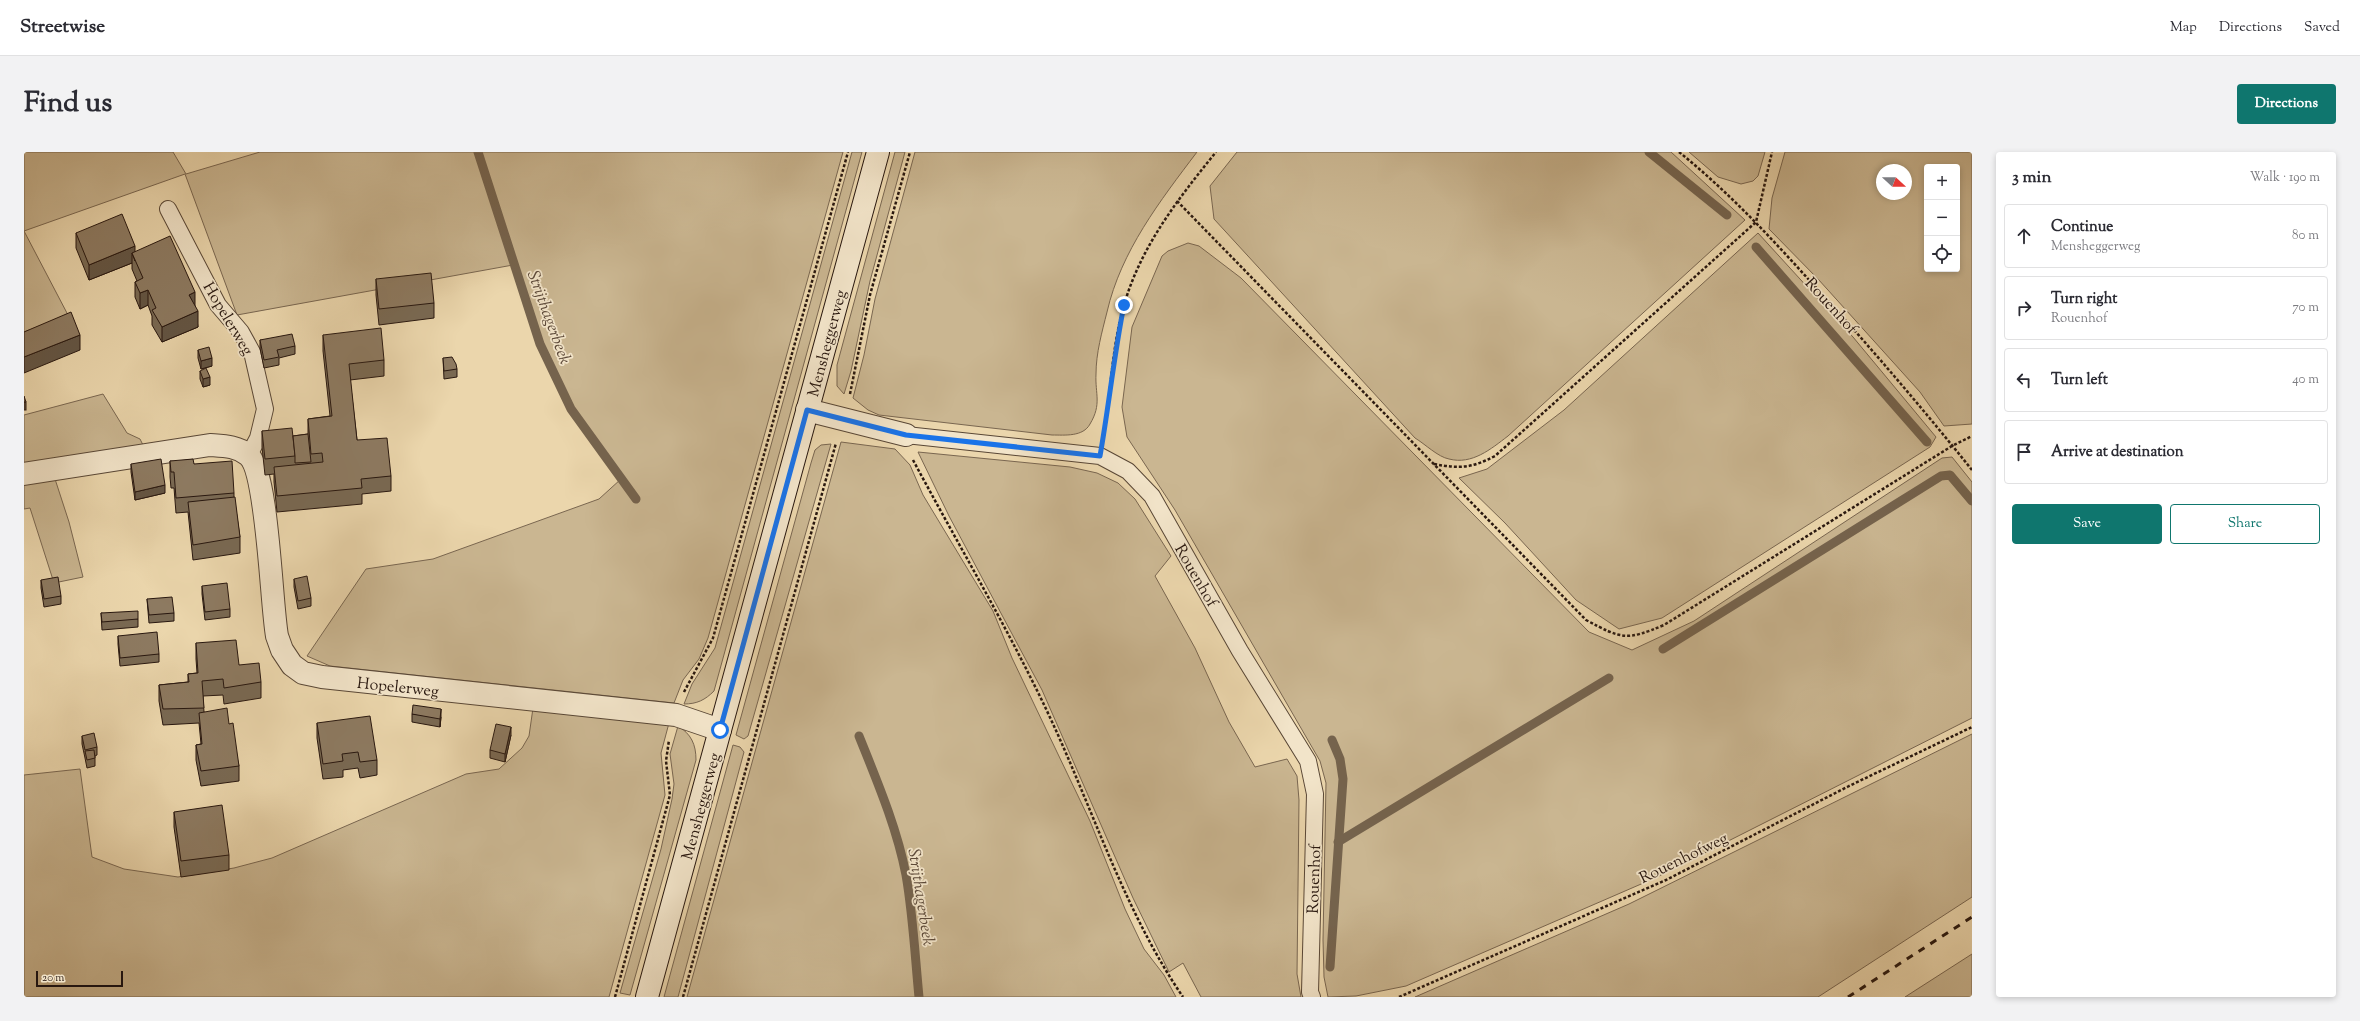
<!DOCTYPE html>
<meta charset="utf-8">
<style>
body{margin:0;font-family:"Sorts Mill Goudy",serif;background:#f2f2f3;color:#2b2b33}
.controls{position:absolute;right:12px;top:12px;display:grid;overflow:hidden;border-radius:4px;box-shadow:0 2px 6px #0003}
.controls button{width:36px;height:36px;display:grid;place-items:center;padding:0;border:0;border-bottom:1px solid #e1e1e2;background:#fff;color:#2b2b33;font:20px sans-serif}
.compass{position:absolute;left:1852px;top:12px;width:36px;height:36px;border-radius:50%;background:#fff;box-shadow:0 2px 6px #0003;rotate:111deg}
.scale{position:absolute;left:12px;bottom:10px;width:87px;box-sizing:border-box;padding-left:4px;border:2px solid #28170f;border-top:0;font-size:11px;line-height:14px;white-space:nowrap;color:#28170f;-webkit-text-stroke:3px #f2e4c9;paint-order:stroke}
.stop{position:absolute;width:12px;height:12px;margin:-9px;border:3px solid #1a73e8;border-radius:50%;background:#fff}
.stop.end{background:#1a73e8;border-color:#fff;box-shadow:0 1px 4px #0008}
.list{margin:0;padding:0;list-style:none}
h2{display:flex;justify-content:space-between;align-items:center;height:52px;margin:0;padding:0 16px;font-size:17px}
h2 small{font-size:13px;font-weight:400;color:#7c7c81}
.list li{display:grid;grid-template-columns:26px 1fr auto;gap:12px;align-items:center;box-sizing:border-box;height:64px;margin:0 8px 8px;padding:0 8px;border:1px solid #e1e1e2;border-radius:4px}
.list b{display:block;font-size:15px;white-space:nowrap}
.list p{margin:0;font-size:13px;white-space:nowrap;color:#7c7c81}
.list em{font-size:13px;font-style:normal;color:#7c7c81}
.actions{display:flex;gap:8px;padding:12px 16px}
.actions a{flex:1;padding:9px 0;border:1px solid #0f766e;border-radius:4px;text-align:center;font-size:14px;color:#0f766e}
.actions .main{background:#0f766e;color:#fff}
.icon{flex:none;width:22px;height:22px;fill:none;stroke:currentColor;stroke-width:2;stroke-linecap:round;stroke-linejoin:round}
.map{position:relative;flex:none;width:1948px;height:845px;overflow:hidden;border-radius:4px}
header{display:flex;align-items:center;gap:24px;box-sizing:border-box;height:56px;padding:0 20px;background:#fff;border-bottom:1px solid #e1e1e2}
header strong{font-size:19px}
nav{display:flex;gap:22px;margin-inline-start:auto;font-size:14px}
.intro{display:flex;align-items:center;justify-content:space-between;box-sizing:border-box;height:96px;padding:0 24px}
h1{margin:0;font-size:28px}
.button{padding:10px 18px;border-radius:4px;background:#0f766e;color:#fff;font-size:14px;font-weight:700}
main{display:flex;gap:24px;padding:0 24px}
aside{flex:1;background:#fff;border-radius:4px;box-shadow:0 2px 6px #0003}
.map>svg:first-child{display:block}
.green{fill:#cab691;stroke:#796650;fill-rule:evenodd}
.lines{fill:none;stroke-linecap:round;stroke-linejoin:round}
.stream{stroke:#75634d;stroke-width:9}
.lane-casing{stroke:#594736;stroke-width:18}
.street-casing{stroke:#594736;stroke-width:24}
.secondary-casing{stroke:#28170f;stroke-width:24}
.path{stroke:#28170f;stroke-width:2.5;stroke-dasharray:3 2;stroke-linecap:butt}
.lane{stroke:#f2e4c9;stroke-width:16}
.street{stroke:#f2e4c9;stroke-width:22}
.secondary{stroke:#f2e4c9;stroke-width:22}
.rail{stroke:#28170f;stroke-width:3;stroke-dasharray:7 7;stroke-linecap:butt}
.wall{fill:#796953;stroke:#28170f}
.shaded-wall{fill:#635544;stroke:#28170f}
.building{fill:#8d7a61;stroke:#28170f}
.route{stroke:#1a73e8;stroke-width:5}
.labels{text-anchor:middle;stroke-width:3.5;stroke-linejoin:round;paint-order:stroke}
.street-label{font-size:16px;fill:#28170f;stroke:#f2e4c9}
.water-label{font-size:17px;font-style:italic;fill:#5c4939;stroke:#f2e4c9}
</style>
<header>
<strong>Streetwise</strong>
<nav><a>Map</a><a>Directions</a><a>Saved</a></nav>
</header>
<div class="intro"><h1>Find us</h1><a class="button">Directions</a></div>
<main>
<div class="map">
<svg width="1948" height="845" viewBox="0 0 1948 845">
<rect width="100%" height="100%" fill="#ebd6ac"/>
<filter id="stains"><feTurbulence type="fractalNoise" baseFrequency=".005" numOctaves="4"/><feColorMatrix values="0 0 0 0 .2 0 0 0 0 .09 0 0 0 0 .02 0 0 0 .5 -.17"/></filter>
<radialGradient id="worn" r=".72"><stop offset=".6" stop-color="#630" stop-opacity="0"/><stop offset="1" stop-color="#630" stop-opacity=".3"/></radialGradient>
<g class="green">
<polygon points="0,0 149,0 162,22 236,0 819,0 684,486 675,507 659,528 650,551 306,514 283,504 342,417 409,407 575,347 597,327 547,257 516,192 489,113 213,163 161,22 0,79 44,163 0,180"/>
<path d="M828,0H838L690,539C681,548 673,552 660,552L668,532L691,496Z"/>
<polygon points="871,0 881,0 846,129 827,219 820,242 813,234 813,213"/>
<path d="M891,0H1173C1136,49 1097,99 1083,160C1078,180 1072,201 1072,222C1071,242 1078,252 1066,272C1059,285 1041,283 1028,283L855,263L844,258L829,246L840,203L851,147Z"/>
<path d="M1213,0H1647L1721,68L1484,284C1467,297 1448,313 1425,307C1414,305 1401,292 1391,286L1190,67L1186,34Z"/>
<polygon points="1665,0 1741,0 1734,24 1729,29 1717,32 1694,25"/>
<path d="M1761,0H1948V272L1920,274L1896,240L1794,127L1745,77L1748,46ZM1903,15H1933V117H1903ZM1858,18H1882V42H1858Z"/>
<polygon points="1734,81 1829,185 1912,285 1906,295 1638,466 1595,477 1552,448 1481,371 1435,326 1463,317 1540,258"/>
<polygon points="1164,91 1175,94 1217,126 1565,480 1608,498 1670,469 1918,306 1928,305 1948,330 1948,566 1631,726 1382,834 1332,844 1304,845 1300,825 1299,788 1302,631 1296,609 1151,358 1103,285 1098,255 1108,175 1138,104 1144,99"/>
<polygon points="79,242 103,281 116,287 120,295 0,316 0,263"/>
<polygon points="817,290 871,297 886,313 899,343 969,459 988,506 1066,669 1101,757 1120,797 1140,823 1152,845 663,845"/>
<polygon points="807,292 724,584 720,587 712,583 787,311 791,298 797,293"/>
<polygon points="894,300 1046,315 1073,321 1094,331 1111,347 1147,404 1131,424 1171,496 1205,570 1231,615 1263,607 1273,624 1275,648 1273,822 1277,845 1177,845 1159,811 1145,820 1109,746 1018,538 925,364"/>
<polygon points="31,327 45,370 59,425 30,431 6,356 0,357 0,330"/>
<polygon points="509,556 645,571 637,601 641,643 585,845 0,845 0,623 56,617 68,705 100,717 154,725 210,716 248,706 442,622 475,617 498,596 505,584"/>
<path d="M654,574C667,582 672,592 672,608L606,843L596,841L637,697L648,647L650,632L646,602Z"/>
<polygon points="1948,582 1948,745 1794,845 1391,845 1605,752"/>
<polygon points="709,593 716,595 720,600 654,845 640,845"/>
<polygon points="1948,802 1948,845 1881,845"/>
</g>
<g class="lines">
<g class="stream">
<polyline points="454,0 516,192 547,257 612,347"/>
<polyline points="1625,0 1703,63"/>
<polyline points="1732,95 1903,290"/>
<polyline points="1639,497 1917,324 1926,323 1948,349"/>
<path d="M835,584C853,629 873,676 882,723C889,763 891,804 895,845"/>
<polyline points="1314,690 1585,526"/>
<polyline points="1306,815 1319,627 1316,607 1308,588"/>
</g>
<g class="lane-casing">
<g id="lane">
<polyline points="144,57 194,153 217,180 228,200 241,257 234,286 225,303"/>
<polyline points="882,283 1076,304 1104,319 1128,344 1216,499 1284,609 1291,642 1286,840 1288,845"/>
</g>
</g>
<g class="street-casing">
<g id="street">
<polyline points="783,258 882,283"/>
<path d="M0,322L186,293C200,294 213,294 224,303C244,319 247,451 253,484L258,498L268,513L279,521L298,525L652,563L696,578"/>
</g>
</g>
<g class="secondary-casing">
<polyline id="secondary" points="623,845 854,0"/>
</g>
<g class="path">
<path d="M1655,0C1706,41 1751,90 1795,139C1848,197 1899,257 1948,318"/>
<path d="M1153,49L1562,468C1598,487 1602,489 1640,473L1928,294L1948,284"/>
<polyline points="826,242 846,143 886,0"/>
<path d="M1080,282C1087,239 1088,194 1100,153C1117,94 1154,47 1192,0"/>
<path d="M889,308C934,392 982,473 1023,559C1068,654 1099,757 1159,845"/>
<path d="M1410,312C1436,317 1448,316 1471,304L1732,70L1748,0"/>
<polyline points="660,540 689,486 824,0"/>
<polyline points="591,845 646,643 642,609 645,588"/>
<polyline points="659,845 812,291"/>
<polyline points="1375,845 1642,728 1825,634 1948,575"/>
</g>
<use href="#lane" class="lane"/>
<use href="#street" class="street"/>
<use href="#secondary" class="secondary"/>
<polyline class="rail" points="1824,845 1948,765"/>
</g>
<g class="wall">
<polygon points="52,81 111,100 171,154 174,175 138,190 128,173 128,164 124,153 116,157 111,145 111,130 113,129 108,117 108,111 65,128 52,96"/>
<polygon points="352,127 410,151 410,166 355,173 352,143"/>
<polygon points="299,183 360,208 360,224 326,228 333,288 367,324 367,339 338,342 338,352 253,360 250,330 250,322 241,323 238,295 238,279 269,284 284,282 284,267 306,264 299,199"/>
<polygon points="236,188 271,194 271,202 255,206 255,213 240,216 236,196"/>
<polygon points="174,198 188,214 177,217 174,206"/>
<polygon points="419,206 433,217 433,225 420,227"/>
<polygon points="176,219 186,233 179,235 176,227"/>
<polygon points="146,309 170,312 210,341 210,345 216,385 216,401 169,408 164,360 152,361 150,336 147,336 146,325"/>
<polygon points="107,312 141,341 111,348 107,320"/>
<polygon points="270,427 287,446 287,454 274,457 270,435"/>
<polygon points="17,428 37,444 37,452 20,455 17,436"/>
<polygon points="178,434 206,457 206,465 181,468 178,442"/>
<polygon points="123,447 150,461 150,469 125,471"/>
<polygon points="77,461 114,467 114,475 78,478"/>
<polygon points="94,484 135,502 135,510 96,514 94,492"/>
<polygon points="172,491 215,513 237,530 237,546 200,552 199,543 179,544 180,560 205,572 215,614 215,629 177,634 172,608 172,593 177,592 175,571 139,573 135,549 135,533 164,530 164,522 173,521 172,507"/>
<polygon points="388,562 417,565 416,575 388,570"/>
<polygon points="293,571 353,608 353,623 336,626 334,616 319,618 319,625 299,627 293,586"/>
<polygon points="487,583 481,610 466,606 466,598"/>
<polygon points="58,584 73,595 73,603 71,604 71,614 63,616 61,606 58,592"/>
<polygon points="150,660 205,703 205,718 157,725 150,675"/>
</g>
<g class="shaded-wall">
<polygon points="111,94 111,109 108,101 108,111 65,128 65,113"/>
<polygon points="124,138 124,153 116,157 116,141"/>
<polygon points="171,140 171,156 165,143"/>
<polygon points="174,159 174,175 138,190 138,175"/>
<polygon points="56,183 56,198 0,221 0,205"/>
<polygon points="188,206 188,214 177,217 177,209"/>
<polygon points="186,225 186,233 179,235 179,227"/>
<rect x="0" y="250" width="2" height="8"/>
<polygon points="141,333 141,341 111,348 111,340"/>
<polygon points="417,557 417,565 416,575 416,567"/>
<polygon points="487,575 487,583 481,610 481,602"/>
</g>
<g class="building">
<polygon points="98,62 111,94 65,113 52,81"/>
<polygon points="146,84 171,140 165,143 174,159 138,175 128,158 132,156 124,138 116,141 111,130 119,126 108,101"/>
<polygon points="407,121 410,151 355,157 352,127"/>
<polygon points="47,160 56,183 0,205 0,180"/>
<polygon points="357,176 360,208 325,212 333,288 363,286 367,324 337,327 338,336 253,344 250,315 299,310 298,301 287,302 284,267 308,264 299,183"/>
<polygon points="268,182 271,194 253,198 255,205 240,208 236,188"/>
<polygon points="185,195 188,206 177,209 174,198"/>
<polygon points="428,205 432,212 433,217 420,219 419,206"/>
<polygon points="182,216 186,225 179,227 176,219"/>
<polygon points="0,244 2,250 0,250"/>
<polygon points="268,276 271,304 241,307 238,279"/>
<polygon points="284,282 287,310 271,311 271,304 269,284"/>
<polygon points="137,307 141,333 111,340 107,312"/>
<polygon points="169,307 170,312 208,309 210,341 152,346 150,320 147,320 146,309"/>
<polygon points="211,345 216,385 169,393 164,350"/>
<polygon points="283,424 287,446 274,449 270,427"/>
<polygon points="34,425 37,444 20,447 17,428"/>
<polygon points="203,431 206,457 181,460 178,434"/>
<polygon points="148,445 150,461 125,463 123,447"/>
<polygon points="114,459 114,467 78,470 77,461"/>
<polygon points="133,480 135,502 96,506 94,484"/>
<polygon points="212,488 215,513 235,511 237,530 200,536 199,527 178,529 180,556 139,557 135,533 165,530 164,522 174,521 172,491"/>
<polygon points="389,553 417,557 416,567 388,562"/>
<polygon points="203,556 205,572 209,571 215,614 177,619 172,593 178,592 175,561"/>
<polygon points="346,564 353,608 336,610 334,600 318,602 319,609 299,612 293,571"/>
<polygon points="472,572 487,575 481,602 466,598"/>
<polygon points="70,581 73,595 61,598 58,584"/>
<polygon points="70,598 71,606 63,608 61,599"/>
<polygon points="198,653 205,703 157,709 150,660"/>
</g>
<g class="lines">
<path class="route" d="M696,578L783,258L882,283L1076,304C1085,253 1090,203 1100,153"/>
</g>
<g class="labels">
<g class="street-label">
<text transform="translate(1808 153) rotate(48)" y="6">Rouenhof</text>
<text transform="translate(205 166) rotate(59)" y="6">Hopelerweg</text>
<text transform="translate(802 191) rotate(-75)" y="6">Mensheggerweg</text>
<text transform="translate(1173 423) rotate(60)" y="6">Rouenhof</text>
<text transform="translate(374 534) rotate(6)" y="6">Hopelerweg</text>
<text transform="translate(676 654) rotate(-75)" y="6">Mensheggerweg</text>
<text transform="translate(1659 705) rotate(-26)" y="6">Rouenhofweg</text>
<text transform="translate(1289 727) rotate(-88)" y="6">Rouenhof</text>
</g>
<g class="water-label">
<text transform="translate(526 165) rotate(70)" y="6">Strijthagerbeek</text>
<text transform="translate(898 745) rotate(81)" y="6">Strijthagerbeek</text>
</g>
</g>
<rect width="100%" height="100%" filter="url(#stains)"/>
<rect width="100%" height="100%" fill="url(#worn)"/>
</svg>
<div class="controls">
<button>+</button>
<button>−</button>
<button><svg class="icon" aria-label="locate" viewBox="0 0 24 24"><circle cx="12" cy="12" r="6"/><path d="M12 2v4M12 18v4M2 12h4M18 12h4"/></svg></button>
</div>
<svg class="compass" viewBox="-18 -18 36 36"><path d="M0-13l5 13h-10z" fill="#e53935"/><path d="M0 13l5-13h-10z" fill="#7c7c81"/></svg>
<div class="scale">20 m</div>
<div class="stop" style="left:696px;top:578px"></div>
<div class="stop end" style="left:1100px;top:153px"></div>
</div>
<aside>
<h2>3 min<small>Walk · 190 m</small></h2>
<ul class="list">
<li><svg class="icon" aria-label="ahead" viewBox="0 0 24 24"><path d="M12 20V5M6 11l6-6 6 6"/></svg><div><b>Continue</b><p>Mensheggerweg</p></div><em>80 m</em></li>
<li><svg class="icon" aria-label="right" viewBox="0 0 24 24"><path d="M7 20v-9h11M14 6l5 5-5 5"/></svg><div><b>Turn right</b><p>Rouenhof</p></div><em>70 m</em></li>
<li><svg class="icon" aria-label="left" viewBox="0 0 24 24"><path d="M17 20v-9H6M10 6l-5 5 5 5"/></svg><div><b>Turn left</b></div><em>40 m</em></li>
<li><svg class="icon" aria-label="arrive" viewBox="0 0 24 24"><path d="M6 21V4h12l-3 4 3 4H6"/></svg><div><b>Arrive at destination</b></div></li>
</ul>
<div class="actions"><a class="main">Save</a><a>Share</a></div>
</aside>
</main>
